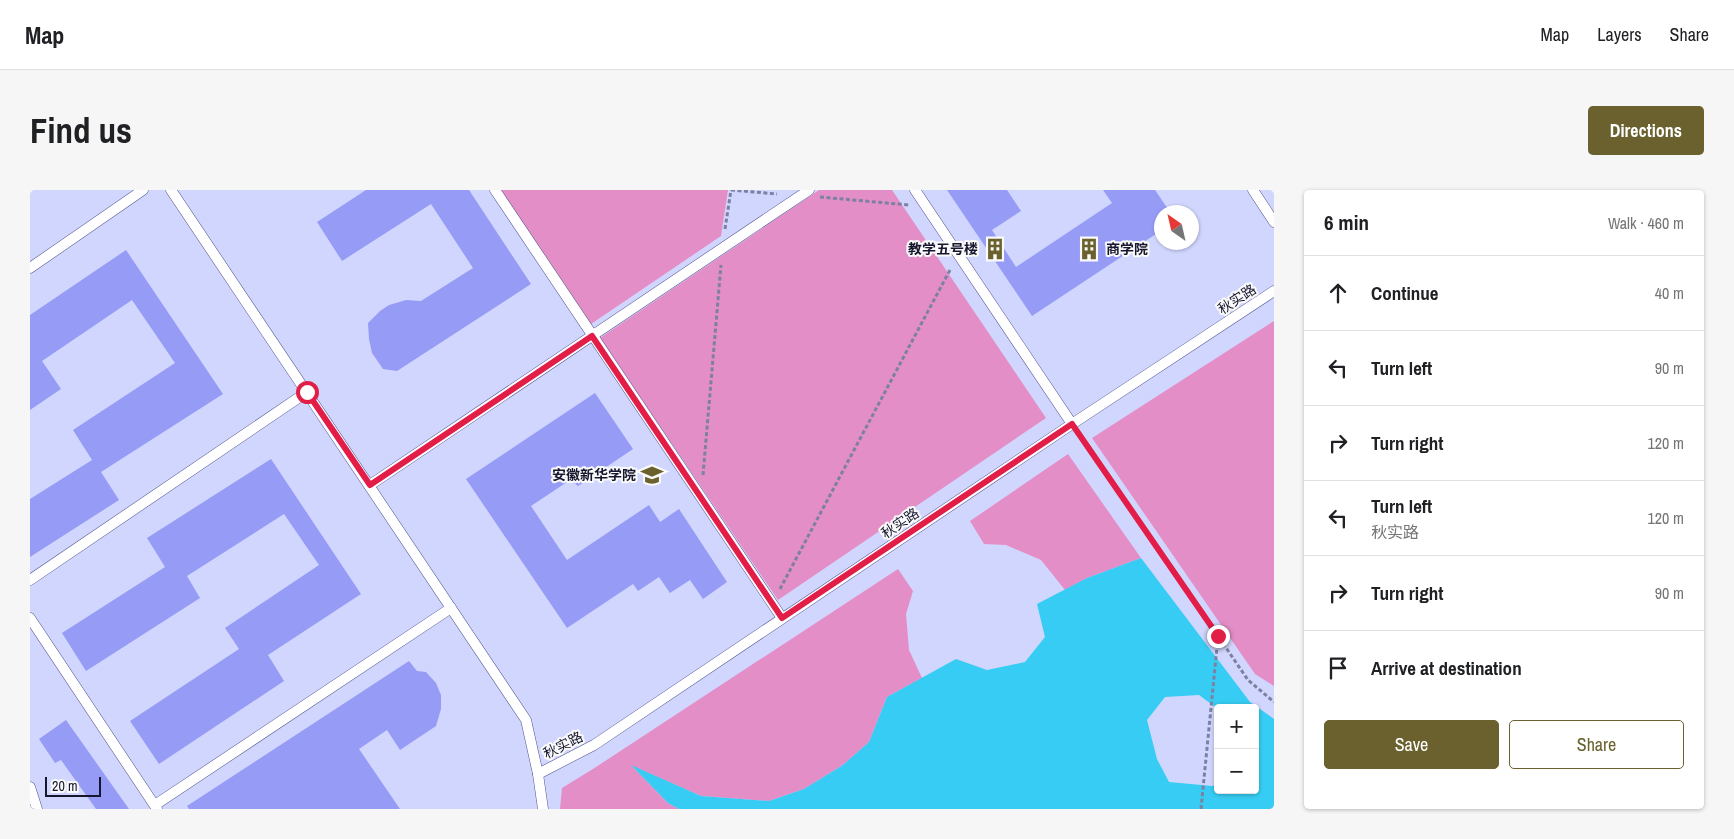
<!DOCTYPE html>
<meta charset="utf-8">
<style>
body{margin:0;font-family:"Archivo Narrow","Noto Sans SC",sans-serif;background:#f6f6f6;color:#202124}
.controls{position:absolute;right:15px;bottom:15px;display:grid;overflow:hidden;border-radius:5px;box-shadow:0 1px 4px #0004}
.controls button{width:45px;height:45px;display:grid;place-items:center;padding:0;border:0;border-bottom:1px solid #e0e0e0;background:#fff;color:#202124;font:25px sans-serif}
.compass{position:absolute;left:1124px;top:15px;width:45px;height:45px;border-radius:50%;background:#fff;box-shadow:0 1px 4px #0004;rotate:326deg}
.scale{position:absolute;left:15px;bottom:12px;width:56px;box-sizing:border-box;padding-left:5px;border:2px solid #16172f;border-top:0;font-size:14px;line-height:18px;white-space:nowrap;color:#16172f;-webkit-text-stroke:4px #fafafa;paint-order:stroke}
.stop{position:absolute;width:15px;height:15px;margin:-11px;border:4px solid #e11d48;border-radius:50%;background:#fff}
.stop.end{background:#e11d48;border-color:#fff;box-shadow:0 1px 5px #0008}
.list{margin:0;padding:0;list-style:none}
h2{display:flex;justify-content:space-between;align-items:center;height:65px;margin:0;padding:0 20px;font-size:21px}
h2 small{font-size:16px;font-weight:400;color:#757577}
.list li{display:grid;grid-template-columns:32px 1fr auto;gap:15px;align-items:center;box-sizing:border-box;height:75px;padding:0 20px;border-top:1px solid #e0e0e0}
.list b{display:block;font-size:19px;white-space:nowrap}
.list p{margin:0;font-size:16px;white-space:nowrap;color:#757577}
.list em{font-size:16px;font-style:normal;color:#757577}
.actions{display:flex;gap:10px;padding:15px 20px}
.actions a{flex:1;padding:11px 0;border:1px solid #6a612e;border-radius:5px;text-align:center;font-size:18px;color:#6a612e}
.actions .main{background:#6a612e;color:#fff}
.icon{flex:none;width:28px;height:28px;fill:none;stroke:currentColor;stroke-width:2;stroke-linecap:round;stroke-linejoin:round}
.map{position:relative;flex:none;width:1244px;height:619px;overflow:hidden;border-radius:5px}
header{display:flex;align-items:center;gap:30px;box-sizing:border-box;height:70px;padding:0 25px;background:#fff;border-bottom:1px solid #e0e0e0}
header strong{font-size:24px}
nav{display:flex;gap:28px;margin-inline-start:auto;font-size:18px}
.intro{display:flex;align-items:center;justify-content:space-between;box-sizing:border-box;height:120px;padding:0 30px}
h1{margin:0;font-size:35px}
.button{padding:12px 22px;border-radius:5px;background:#6a612e;color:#fff;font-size:18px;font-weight:700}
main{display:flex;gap:30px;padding:0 30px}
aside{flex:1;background:#fff;border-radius:5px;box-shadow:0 1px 4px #0004}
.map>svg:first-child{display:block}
.green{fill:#e48ec7}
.water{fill:#37ccf3;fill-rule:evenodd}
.building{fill:#969bf6}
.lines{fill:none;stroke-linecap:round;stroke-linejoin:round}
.lane-casing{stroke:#51538d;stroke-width:11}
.path{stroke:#7d80a1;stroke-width:3;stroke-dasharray:4 2.5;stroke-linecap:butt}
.lane{stroke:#fff;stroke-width:10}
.route{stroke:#e11d48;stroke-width:6}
.labels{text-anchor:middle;stroke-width:4;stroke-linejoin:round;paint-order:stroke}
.poi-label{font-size:14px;font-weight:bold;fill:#16172f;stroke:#fafafa;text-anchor:end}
.street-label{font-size:14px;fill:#16172f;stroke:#fafafa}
</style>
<header>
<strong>Map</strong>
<nav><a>Map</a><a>Layers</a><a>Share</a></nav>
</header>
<div class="intro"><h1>Find us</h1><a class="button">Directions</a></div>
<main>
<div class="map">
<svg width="1244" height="619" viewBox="0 0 1244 619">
<rect width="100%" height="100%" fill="#d1d6fe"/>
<g class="green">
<polygon points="470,0 698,0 691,46 561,134"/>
<polygon points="789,0 862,0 1016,228 748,410 570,148"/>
<polygon points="1244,131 1244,496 1225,484 1062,248"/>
<polygon points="1038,264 1111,368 1057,388 1035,400 1011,370 976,355 954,354 940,331"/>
<polygon points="868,379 883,401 876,424 879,460 892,488 857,507 839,552 813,575 774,599 739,611 671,606 602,576 638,613 649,619 530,619 532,598 566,577"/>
</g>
<path class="water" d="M1111,368L1220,512L1244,529V619H649L638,613L601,575L671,606L739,611L774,599L813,575L839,552L857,507L926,469L957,480L995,472L1015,447L1007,414L1057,388ZM1169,505L1188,519V518H1225V600H1188V595L1182,596L1139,592L1127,569L1117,530L1135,507Z"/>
<g class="building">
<polygon points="336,0 439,0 501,94 367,181 353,179 342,163 339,149 338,133 350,121 359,115 376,110 391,111 443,78 401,14 312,71 287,32"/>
<polygon points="917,0 977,0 991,21 962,40 986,77 1082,13 1073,0 1125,0 1140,22 1132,22 1132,40 1002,126"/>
<polygon points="96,60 193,204 71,282 89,310 0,367 0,309 62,270 43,240 145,173 102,110 12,171 31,199 0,220 0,125"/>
<polygon points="565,203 603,259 548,296 540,290 501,316 537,370 619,315 630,332 649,319 697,392 673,409 660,390 640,403 629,387 608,401 603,394 537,438 436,289"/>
<polygon points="241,269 331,404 238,465 254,491 129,574 100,531 209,459 195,438 289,375 254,324 157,386 170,408 56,481 32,443 135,377 117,348"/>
<polygon points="379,471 387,481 396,482 406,493 411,505 411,519 406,536 370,560 357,540 329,559 370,619 159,619 157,616"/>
<polygon points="36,530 99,619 66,619 31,570 25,573 9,549"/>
</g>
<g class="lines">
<g class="lane-casing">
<g id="lane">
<polyline points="141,0 496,530 508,584 513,619"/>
<polyline points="465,0 752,428"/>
<polyline points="885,0 1042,234"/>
<polyline points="1223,0 1244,32"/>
<polyline points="0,78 113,0"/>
<polyline points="340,295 779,0"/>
<polyline points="0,390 277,202"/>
<polyline points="0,428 127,619"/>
<polyline points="508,584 564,555 1042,234 1244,101"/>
<polyline points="0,597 7,619"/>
<polyline points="125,615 421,418"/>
</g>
</g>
<g class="path">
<polyline points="701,0 747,4"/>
<polyline points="790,7 879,15"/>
<polyline points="695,39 701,0"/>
<polyline points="1050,244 1218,490 1244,512"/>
<polyline points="673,285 691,75"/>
<polyline points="750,399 921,78"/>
<polyline points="1171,619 1188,447"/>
</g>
<use href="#lane" class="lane"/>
</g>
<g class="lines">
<polyline class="route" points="277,202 340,295 562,146 752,428 1042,234 1188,446"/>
</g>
<defs>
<g id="building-bare" transform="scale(1.725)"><path d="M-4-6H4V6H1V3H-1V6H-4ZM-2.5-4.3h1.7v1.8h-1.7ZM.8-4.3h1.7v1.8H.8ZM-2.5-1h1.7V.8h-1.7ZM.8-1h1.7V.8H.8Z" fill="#6a612e" stroke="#fafafa" stroke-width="2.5" paint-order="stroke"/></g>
<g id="university-bare" transform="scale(1.725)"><path d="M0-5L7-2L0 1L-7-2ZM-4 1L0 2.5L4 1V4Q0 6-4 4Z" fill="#6a612e" stroke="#fafafa" stroke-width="2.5" paint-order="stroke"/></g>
</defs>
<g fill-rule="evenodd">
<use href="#building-bare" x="965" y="59"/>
<use href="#building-bare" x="1059" y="59"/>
<use href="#university-bare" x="622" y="285"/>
</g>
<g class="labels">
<g class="poi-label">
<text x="948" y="64">教学五号楼</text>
<text x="1076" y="64" text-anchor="start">商学院</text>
<text x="606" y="290">安徽新华学院</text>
</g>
<g class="street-label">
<text transform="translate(1207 109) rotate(-33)" y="5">秋实路</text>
<text transform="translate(870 333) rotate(-34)" y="5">秋实路</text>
<text transform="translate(533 555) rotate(-27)" y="5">秋实路</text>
</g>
</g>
</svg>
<div class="controls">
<button>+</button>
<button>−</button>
</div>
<svg class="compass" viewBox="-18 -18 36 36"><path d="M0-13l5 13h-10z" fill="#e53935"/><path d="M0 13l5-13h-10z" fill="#757577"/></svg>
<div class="scale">20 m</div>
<div class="stop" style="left:277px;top:202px"></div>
<div class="stop end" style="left:1188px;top:446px"></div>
</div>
<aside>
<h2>6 min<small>Walk · 460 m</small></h2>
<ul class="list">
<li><svg class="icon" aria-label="ahead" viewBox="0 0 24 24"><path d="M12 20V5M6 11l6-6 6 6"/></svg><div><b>Continue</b></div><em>40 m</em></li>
<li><svg class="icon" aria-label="left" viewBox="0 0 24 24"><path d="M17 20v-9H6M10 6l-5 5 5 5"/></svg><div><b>Turn left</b></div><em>90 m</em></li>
<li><svg class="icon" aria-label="right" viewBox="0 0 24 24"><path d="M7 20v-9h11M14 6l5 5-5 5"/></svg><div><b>Turn right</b></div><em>120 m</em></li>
<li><svg class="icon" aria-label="left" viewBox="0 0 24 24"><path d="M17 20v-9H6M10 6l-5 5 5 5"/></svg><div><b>Turn left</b><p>秋实路</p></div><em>120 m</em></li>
<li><svg class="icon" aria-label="right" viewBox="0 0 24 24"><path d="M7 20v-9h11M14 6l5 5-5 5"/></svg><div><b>Turn right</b></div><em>90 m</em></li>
<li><svg class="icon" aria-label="arrive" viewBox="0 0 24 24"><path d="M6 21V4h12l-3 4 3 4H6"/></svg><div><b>Arrive at destination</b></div></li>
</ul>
<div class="actions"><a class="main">Save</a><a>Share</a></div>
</aside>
</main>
